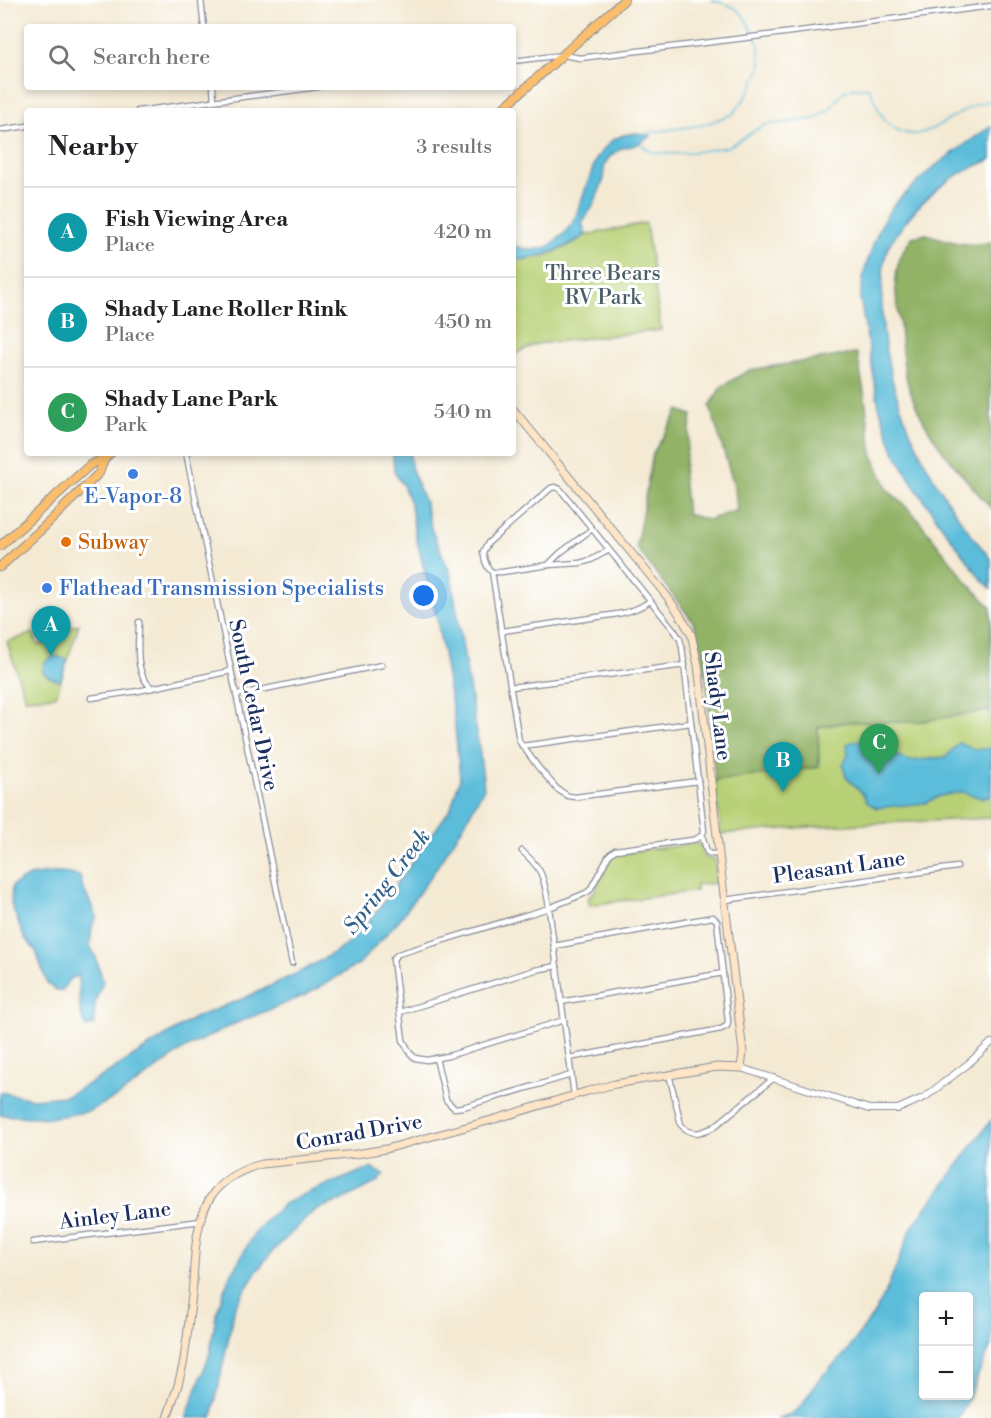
<!DOCTYPE html>
<meta charset="utf-8">
<style>
body{margin:0;font-family:"Libre Bodoni",serif;background:#f2f2f2;color:#202124}
.controls{position:absolute;right:18px;bottom:18px;display:grid;overflow:hidden;border-radius:6px;box-shadow:0 3px 9px #0003}
.controls button{width:54px;height:54px;display:grid;place-items:center;padding:0;border:0;border-bottom:2px solid #e0e0e0;background:#fff;color:#202124;font:30px sans-serif}
.you{position:absolute;left:424px;top:596px;width:21px;height:21px;margin:-15px;border:4px solid #fff;border-radius:50%;background:#1a73e8;box-shadow:0 0 0 9px #1a73e833}
.badge{display:grid;place-items:center;width:39px;height:39px;border-radius:50%;background:#b45309;color:#fff;font-size:20px;font-weight:700}
.pin{position:absolute;translate:-50% -50px;filter:drop-shadow(0 2px 3px #0008)}
.pin::after{content:'';position:absolute;top:32px;width:21px;height:18px;background:inherit;clip-path:polygon(0 0,100% 0,50% 100%)}
.list{margin:0;padding:0;list-style:none}
h2{display:flex;justify-content:space-between;align-items:center;height:78px;margin:0;padding:0 24px;font-size:26px}
h2 small{font-size:20px;font-weight:400;color:#757577}
.list li{display:grid;grid-template-columns:39px 1fr auto;gap:18px;align-items:center;box-sizing:border-box;height:90px;padding:0 24px;border-top:2px solid #e0e0e0}
.list b{display:block;font-size:22px;white-space:nowrap}
.list p{margin:0;font-size:20px;white-space:nowrap;color:#757577}
.list em{font-size:20px;font-style:normal;color:#757577}
.icon{flex:none;width:33px;height:33px;fill:none;stroke:currentColor;stroke-width:2;stroke-linecap:round;stroke-linejoin:round}
.map{position:relative;flex:none;width:991px;height:1418px;overflow:hidden}
.search{position:absolute;background:#fff;box-shadow:0 3px 9px #0003;left:24px;top:24px;width:492px;height:66px;display:flex;align-items:center;gap:15px;box-sizing:border-box;padding:0 21px;border-radius:6px;color:#757577;font-size:22px}
.panel{position:absolute;background:#fff;box-shadow:0 3px 9px #0003;left:24px;top:108px;width:492px;height:348px;border-radius:6px}
.map>svg:first-child{display:block}
.green{fill:#b8d074;stroke:#6a8069;stroke-width:1.5}
.forest{fill:#92b266;stroke:#567062;stroke-width:1.5}
.water{fill:#5cbdda;stroke:#3c769c;stroke-width:1.5;fill-rule:evenodd}
.lines{fill:none;stroke-linecap:round;stroke-linejoin:round}
.stream{stroke:#5cbdda;stroke-width:1.5}
.minor-casing{stroke:#888c99;stroke-width:7}
.tertiary-casing{stroke:#888c99;stroke-width:8}
.secondary-casing{stroke:#888c99;stroke-width:9}
.primary-casing{stroke:#888c99;stroke-width:10}
.minor{stroke:#fff;stroke-width:4.5}
.tertiary{stroke:#fff;stroke-width:6}
.secondary{stroke:#fde5c5;stroke-width:7}
.primary{stroke:#fabe6d;stroke-width:8}
.shop-dot{fill:#3f7fe0;stroke:#fff;stroke-width:2}
.food-dot{fill:#e8710a;stroke:#fff;stroke-width:2}
.labels{text-anchor:middle;stroke-width:6;stroke-linejoin:round;paint-order:stroke}
.park-label{font-size:21px;fill:#4a5f65;stroke:#fff}
.shop-label{font-size:21px;fill:#366cbe;stroke:#fff}
.food-label{font-size:21px;fill:#c56008;stroke:#fff;text-anchor:start}
.street-label{font-size:21px;fill:#1b2f5e;stroke:#fff}
.water-label{font-size:22px;font-style:italic;fill:#326189;stroke:#fff}
</style>
<div class="map">
<svg width="991" height="1418" viewBox="0 0 991 1418">
<rect width="100%" height="100%" fill="#fff"/>
<filter id="ink" filterUnits="userSpaceOnUse"><feTurbulence type="fractalNoise" baseFrequency=".0167" numOctaves="2"/><feDisplacementMap in="SourceGraphic" scale="12" xChannelSelector="R" yChannelSelector="G"/><feConvolveMatrix kernelMatrix="1 2 1 2 8 2 1 2 1" color-interpolation-filters="sRGB"/></filter>
<filter id="wash" filterUnits="userSpaceOnUse"><feTurbulence type="fractalNoise" baseFrequency=".008" numOctaves="4" result="noise"/><feDisplacementMap in="SourceGraphic" scale="24" xChannelSelector="R" yChannelSelector="G"/><feGaussianBlur stdDeviation="1.35" result="paint"/><feColorMatrix in="noise" values="0 0 0 0 0 0 0 0 0 0 0 0 0 0 0 0 0 1.4 0 .05"/><feComposite in="paint" operator="in"/></filter>
<g filter="url(#wash)">
<rect width="100%" height="100%" fill="#f4ead4"/>
<g class="green">
<polygon points="646,223 661,330 536,344 513,355 513,260 527,259 547,255 571,245 586,235"/>
<polygon points="79,624 56,696 25,698 7,642 33,633 38,645 56,640 63,630"/>
<polygon points="991,710 991,818 822,826 721,834 715,781 819,767 818,727 848,722 916,722"/>
<polygon points="697,843 702,847 704,858 715,859 717,883 696,885 696,891 590,905 588,898 595,890 611,856 620,853"/>
</g>
<g class="forest">
<path d="M926,234C947,241 969,248 991,242V508C957,470 915,424 905,372C902,357 901,342 900,326C897,305 892,279 900,258C903,251 908,244 912,237Z"/>
<polygon points="857,353 865,398 872,453 888,490 913,513 968,583 991,607 991,710 916,722 848,722 818,727 819,767 715,781 703,654 694,623 636,547 653,453 679,410 692,415 683,476 687,514 708,520 737,510 735,489 710,406 721,387 749,370"/>
</g>
<g class="water">
<path d="M991,126V159C979,165 965,170 954,177C933,191 913,210 899,231C896,235 891,240 889,246C883,259 883,276 882,291C878,389 928,485 991,559V588L982,580L947,533L914,486L894,451L879,407L860,298L864,272L874,242L883,221L894,204L935,166Z"/>
<path d="M637,133L651,136L636,145L622,148L610,156L604,166V179L593,206L582,223L586,235C562,250 542,258 513,260V246L532,250L548,247L564,234L574,221L597,157L611,141L623,135Z"/>
<polygon points="393,453 410,453 411,467 425,503 432,531 451,575 480,754 484,788 462,828 431,876 400,919 359,964 306,995 234,1024 187,1047 120,1095 90,1111 50,1118 0,1115 0,1092 33,1099 65,1096 96,1080 194,1018 249,996 306,969 345,946 374,915 451,808 460,778 454,717 437,619 415,534 411,506 403,485 394,472"/>
<path d="M56,656L68,660L60,681L49,677L43,672C42,662 48,659 56,656Z"/>
<polygon points="858,740 876,744 908,761 946,757 959,743 975,750 991,748 991,796 981,798 962,792 940,796 925,803 876,808 867,802 863,794 846,777 843,765 848,755 847,744"/>
<polygon points="49,873 64,873 80,876 83,888 97,917 92,926 90,946 95,955 103,981 95,1003 94,1025 86,1027 82,1019 80,1009 78,975 68,981 62,991 56,990 47,983 36,951 24,937 11,904 12,886 29,876"/>
<path d="M991,1120V1345L964,1408L958,1418H777L791,1414L801,1406L819,1379L845,1354L873,1315L885,1294L912,1227ZM924,1296H968V1396H924Z"/>
<polygon points="370,1168 384,1174 376,1183 340,1201 315,1210 271,1253 257,1271 235,1306 212,1418 186,1418 210,1353 216,1315 224,1291 229,1278 254,1234 267,1219 284,1204 304,1194"/>
</g>
<g class="lines">
<g class="stream">
<path d="M711,0C736,5 744,11 754,35"/>
<polyline points="644,135 653,132 703,125 733,114 748,94 761,68 759,46 756,39"/>
<path d="M639,143L653,153L675,154L701,151L728,147L764,125L814,119L830,109L843,92L853,88H869C874,98 879,114 886,121C920,158 954,105 991,101"/>
</g>
</g>
</g>
<g filter="url(#ink)">
<g class="lines">
<g class="minor-casing">
<g id="minor">
<polyline points="201,0 204,27"/>
<polyline points="513,61 563,55 580,58 745,38 991,6"/>
<polyline points="213,87 214,100"/>
<polyline points="138,111 318,87"/>
<polyline points="0,130 27,126"/>
<polyline points="186,453 292,963"/>
<polyline points="548,565 560,553 592,529"/>
<polyline points="492,572 519,741 538,767 557,789 568,796 575,797 698,781"/>
<path d="M139,622C139,643 133,673 152,688"/>
<path d="M502,631L618,614C630,612 640,608 650,601"/>
<polyline points="511,687 685,665"/>
<polyline points="236,695 382,665"/>
<polyline points="91,698 138,691 231,671"/>
<polyline points="522,746 691,723"/>
<polyline points="702,835 707,852 710,854 719,854"/>
<path d="M522,851C542,869 543,875 548,901L574,1095"/>
<polyline points="725,900 957,867"/>
<polyline points="554,946 713,917 717,921 728,1021 727,1026 721,1029 569,1058"/>
<polyline points="561,1002 723,973"/>
<polyline points="400,1012 535,970 557,966"/>
<path d="M564,1020L448,1056L427,1060L415,1058L410,1053L403,1040L393,959L398,954L549,908L586,893L590,890L609,855L615,850L692,840C698,839 702,837 704,831L682,647L680,639L674,630L560,489L555,487L551,488L488,543L483,552L485,561L488,568L492,572H502L548,565L580,563L591,560L609,550"/>
<polyline points="436,1058 446,1100 454,1108 463,1107 571,1075"/>
<path d="M669,1074L681,1125C692,1137 701,1133 714,1127L774,1078"/>
<polyline points="33,1242 201,1221"/>
</g>
</g>
<g class="tertiary-casing">
<polyline id="tertiary" points="741,1068 869,1109 898,1109 925,1097 968,1064 991,1043"/>
</g>
<g class="secondary-casing">
<path id="secondary" d="M167,1418L178,1385L183,1365C187,1342 189,1319 192,1295C195,1262 193,1220 214,1192C226,1177 243,1169 262,1164L356,1154L386,1149L495,1119L588,1091L615,1084L717,1067L741,1068L743,1052L719,854L698,665L691,634L678,612L666,595L513,409"/>
</g>
<g class="primary-casing">
<g id="primary">
<polyline points="500,111 624,0"/>
<polyline points="0,546 90,465 105,458 111,453"/>
<polyline points="0,567 45,526 99,473 105,458"/>
</g>
</g>
<use href="#minor" class="minor"/>
<use href="#tertiary" class="tertiary"/>
<use href="#secondary" class="secondary"/>
<use href="#primary" class="primary"/>
</g>
</g>
<g class="shop-dot">
<circle cx="133" cy="474" r="6"/>
<circle cx="47" cy="588" r="6"/>
</g>
<circle class="food-dot" cx="66" cy="542" r="6"/>
<g class="labels">
<g class="park-label">
<text x="603" y="280">Three Bears<tspan x="603" dy="24">RV Park</tspan></text>
</g>
<g class="shop-label">
<text x="133" y="503">E-Vapor-8</text>
<text x="59" y="595" text-anchor="start">Flathead Transmission Specialists</text>
</g>
<g class="food-label">
<text x="78" y="549">Subway</text>
</g>
<g class="street-label">
<text transform="translate(254 705) rotate(78)" y="7">South Cedar Drive</text>
<text transform="translate(718 706) rotate(83)" y="7">Shady Lane</text>
<text transform="translate(839 867) rotate(-8)" y="7">Pleasant Lane</text>
<text transform="translate(359 1132) rotate(-10)" y="7">Conrad Drive</text>
<text transform="translate(115 1215) rotate(-7)" y="7">Ainley Lane</text>
</g>
<g class="water-label">
<text transform="translate(386 881) rotate(-52)" y="8">Spring Creek</text>
</g>
</g>
</svg>
<div class="controls">
<button>+</button>
<button>−</button>
</div>
<div class="you"></div>
<div class="pin badge" style="left:51px;top:656px;background:#0f9aa8">A</div>
<div class="pin badge" style="left:783px;top:792px;background:#0f9aa8">B</div>
<div class="pin badge" style="left:879px;top:774px;background:#2e9e5b">C</div>
<div class="search"><svg class="icon" aria-label="search" viewBox="0 0 24 24"><circle cx="10" cy="10" r="6"/><path d="M15 15l6 6"/></svg>Search here</div>
<section class="panel">
<h2>Nearby<small>3 results</small></h2>
<ul class="list">
<li><span class="badge" style="background:#0f9aa8">A</span><div><b>Fish Viewing Area</b><p>Place</p></div><em>420 m</em></li>
<li><span class="badge" style="background:#0f9aa8">B</span><div><b>Shady Lane Roller Rink</b><p>Place</p></div><em>450 m</em></li>
<li><span class="badge" style="background:#2e9e5b">C</span><div><b>Shady Lane Park</b><p>Park</p></div><em>540 m</em></li>
</ul>
</section>
</div>
